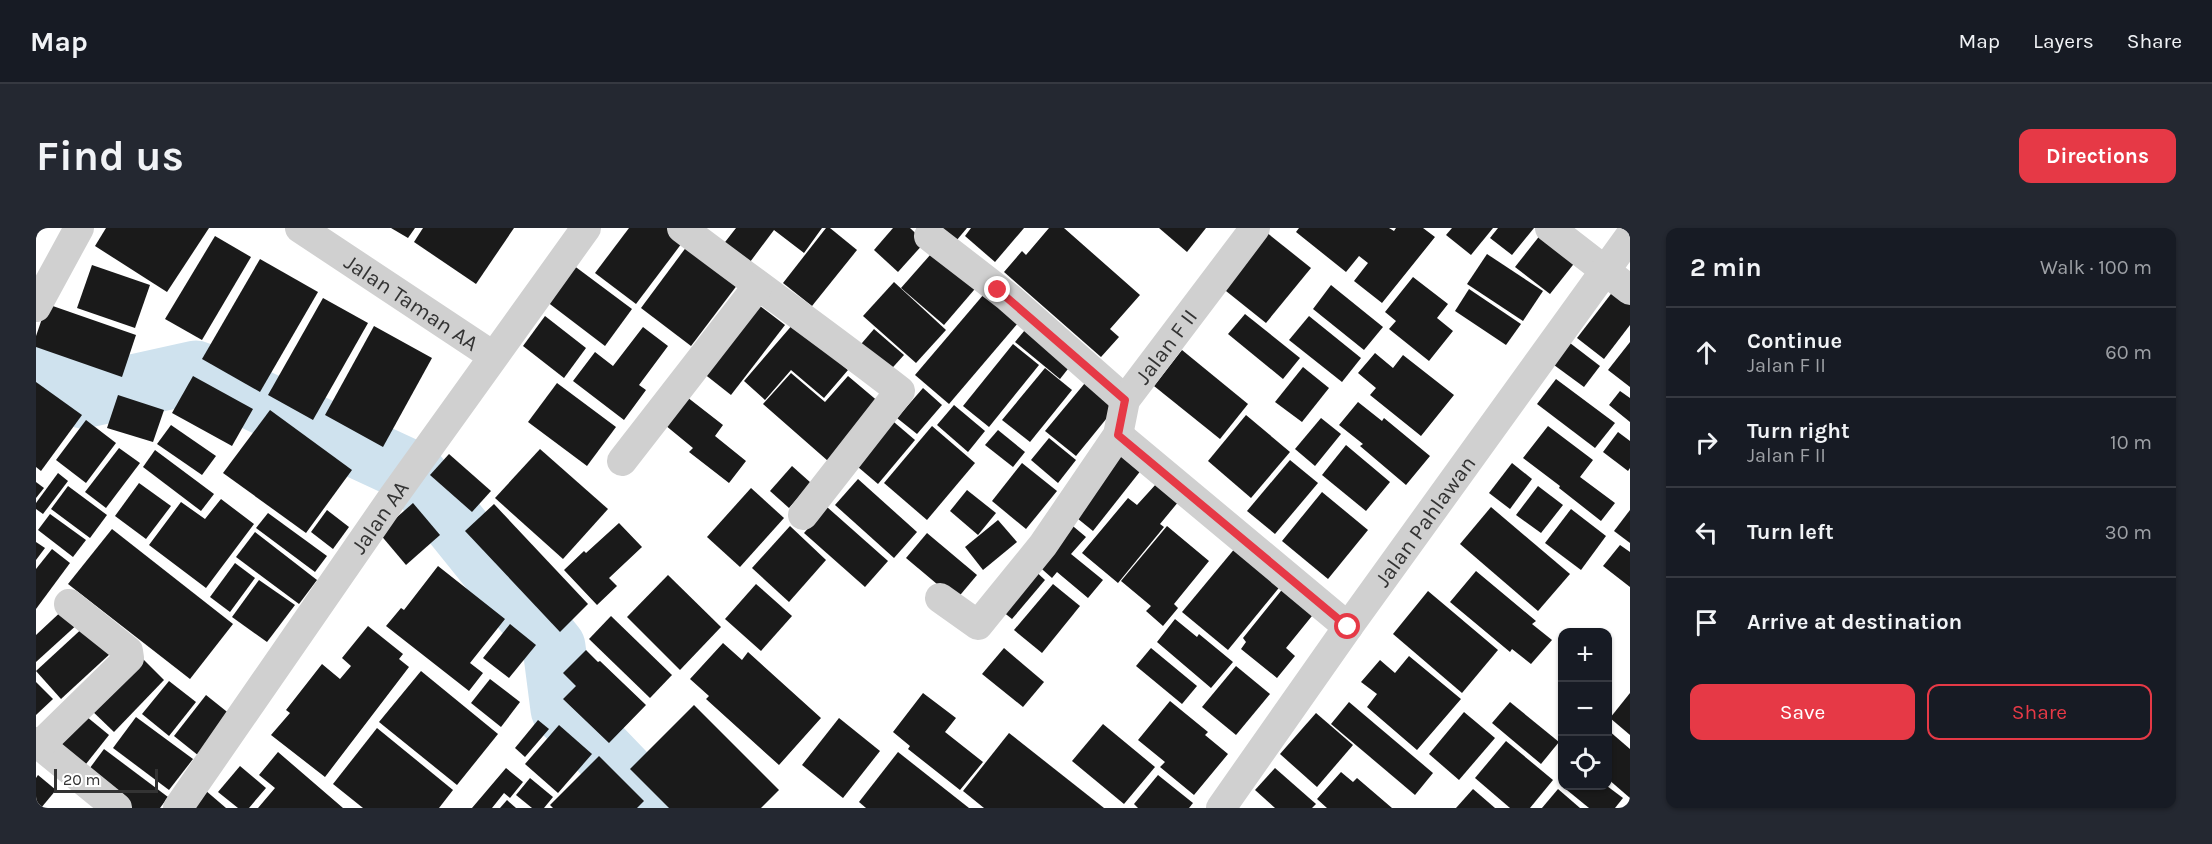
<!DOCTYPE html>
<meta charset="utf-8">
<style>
body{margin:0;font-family:Karla,sans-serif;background:#242831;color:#f1f3f6}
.controls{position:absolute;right:18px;bottom:18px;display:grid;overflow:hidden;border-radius:12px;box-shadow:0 2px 4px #0004}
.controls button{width:54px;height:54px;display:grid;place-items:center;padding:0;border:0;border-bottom:2px solid #363941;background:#171b24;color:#f1f3f6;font:30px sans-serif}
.scale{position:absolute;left:18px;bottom:15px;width:104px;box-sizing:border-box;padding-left:6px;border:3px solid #333;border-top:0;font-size:16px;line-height:21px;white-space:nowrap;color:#333;-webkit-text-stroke:4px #fff;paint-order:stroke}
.stop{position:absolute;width:18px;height:18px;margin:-14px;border:4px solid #e63946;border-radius:50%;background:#fff}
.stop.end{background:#e63946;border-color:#fff;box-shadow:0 2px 6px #0008}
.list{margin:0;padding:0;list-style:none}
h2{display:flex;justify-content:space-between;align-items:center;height:78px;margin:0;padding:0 24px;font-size:26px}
h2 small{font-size:20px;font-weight:400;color:#9ea1a6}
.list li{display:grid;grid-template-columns:39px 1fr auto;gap:18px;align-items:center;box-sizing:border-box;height:90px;padding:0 24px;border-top:2px solid #363941}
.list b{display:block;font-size:22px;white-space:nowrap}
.list p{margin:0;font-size:20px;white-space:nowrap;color:#9ea1a6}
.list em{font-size:20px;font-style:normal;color:#9ea1a6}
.actions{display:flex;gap:12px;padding:18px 24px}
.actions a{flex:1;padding:14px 0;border:2px solid #e63946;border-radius:12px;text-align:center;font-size:21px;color:#e63946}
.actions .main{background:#e63946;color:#fff}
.icon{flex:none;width:33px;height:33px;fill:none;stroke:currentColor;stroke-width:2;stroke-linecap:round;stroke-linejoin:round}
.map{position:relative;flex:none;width:1594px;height:580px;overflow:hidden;border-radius:12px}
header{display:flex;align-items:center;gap:36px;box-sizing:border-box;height:84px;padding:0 30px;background:#171b24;border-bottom:2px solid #363941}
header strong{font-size:28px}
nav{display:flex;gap:33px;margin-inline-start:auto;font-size:21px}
.intro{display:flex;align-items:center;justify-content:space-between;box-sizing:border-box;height:144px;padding:0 36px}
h1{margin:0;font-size:42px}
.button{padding:15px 27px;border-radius:12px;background:#e63946;color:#fff;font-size:21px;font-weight:700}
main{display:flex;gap:36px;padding:0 36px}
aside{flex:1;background:#171b24;border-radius:12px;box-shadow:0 2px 4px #0004}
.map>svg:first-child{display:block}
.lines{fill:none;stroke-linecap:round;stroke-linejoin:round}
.river{stroke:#cfe2ee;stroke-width:63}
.building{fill:#1a1a1a}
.minor{stroke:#d0d0d0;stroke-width:30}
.route{stroke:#e63946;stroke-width:8}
.labels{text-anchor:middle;stroke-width:6;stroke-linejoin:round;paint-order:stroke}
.street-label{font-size:22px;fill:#333;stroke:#fff}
</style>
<header>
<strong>Map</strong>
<nav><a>Map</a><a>Layers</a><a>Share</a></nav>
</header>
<div class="intro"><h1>Find us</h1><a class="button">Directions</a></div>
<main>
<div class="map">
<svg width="1594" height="580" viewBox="0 0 1594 580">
<rect width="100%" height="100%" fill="#fff"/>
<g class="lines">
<polyline class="river" points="0,144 47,169 160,144 378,245 518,419 526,481 621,580"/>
</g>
<g class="building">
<polygon points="70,0 173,0 131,64 59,18"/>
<polygon points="355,0 379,0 372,10"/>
<polygon points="387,0 478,0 440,56 378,14"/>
<polygon points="593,0 635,0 649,11 600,76 559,45"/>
<polygon points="700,0 786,0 768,25 738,2 711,38 686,18"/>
<polygon points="790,0 794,0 821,22 776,78 747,55"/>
<polygon points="857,0 874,0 889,14 862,44 838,22"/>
<polygon points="905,0 931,0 920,13"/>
<polygon points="935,0 988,0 959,34 929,8"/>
<polygon points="1013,0 1028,0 1104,67 1074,101 1083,109 1065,129 968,44 986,23 990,27"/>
<polygon points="1123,0 1170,0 1151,24"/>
<polygon points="1263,0 1353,0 1358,3 1360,0 1387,0 1399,9 1346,75 1318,53 1332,35 1323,28 1310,44 1260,4"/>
<polygon points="1416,0 1457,0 1435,27 1410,7"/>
<polygon points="1462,0 1498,0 1476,27 1454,10"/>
<polygon points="1509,1 1544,28 1514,66 1479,39"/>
<polygon points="1230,4 1275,40 1230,95 1185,59"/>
<polygon points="179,8 215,29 166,112 129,91"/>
<polygon points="654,14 705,52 655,118 605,80"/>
<polygon points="902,18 944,55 908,97 865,60"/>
<polygon points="1451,26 1507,63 1487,93 1431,56"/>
<polygon points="224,31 282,64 224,164 166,131"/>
<polygon points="533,34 596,81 569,118 506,70"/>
<polygon points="56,37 114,57 99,100 41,80"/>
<polygon points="1377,49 1412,76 1401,90 1417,103 1393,133 1353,101 1360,93 1349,84"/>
<polygon points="858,54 910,102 880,135 827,88"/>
<polygon points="1295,57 1347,99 1328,122 1277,81"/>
<polygon points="1433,61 1485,96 1470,117 1419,83"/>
<polygon points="1578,62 1594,74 1594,97 1568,131 1541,110"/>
<polygon points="948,66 982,95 913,176 879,147"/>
<polygon points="287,70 332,95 277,192 232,167"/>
<polygon points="716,72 749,97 695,167 662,141"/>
<polygon points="11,76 100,107 86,149 0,119 0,108"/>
<polygon points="1209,86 1264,130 1247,151 1192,106"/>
<polygon points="509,88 550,120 528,150 487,118"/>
<polygon points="1273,88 1325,130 1306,154 1253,112"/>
<polygon points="758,95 812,142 788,170 755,142 729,172 708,153"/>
<polygon points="994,96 1039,132 1024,151 979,114"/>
<polygon points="338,98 396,130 347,219 289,187"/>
<polygon points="607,99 632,118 603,157 610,162 588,192 537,153 559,124 577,138"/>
<polygon points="838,101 868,127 849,148 820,122"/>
<polygon points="1594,114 1594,159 1572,142"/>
<polygon points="1534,115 1564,138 1548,159 1518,137"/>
<polygon points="977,116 1003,137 953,199 927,178"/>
<polygon points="1146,122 1212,176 1184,211 1118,158"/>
<polygon points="1339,125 1357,140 1367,127 1418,167 1385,208 1334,167 1340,160 1322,145"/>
<polygon points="1267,139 1293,160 1266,194 1239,174"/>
<polygon points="1009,140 1036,162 994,214 966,192"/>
<polygon points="755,145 789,174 812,148 844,175 792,233 727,176"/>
<polygon points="157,148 217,181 196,218 136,185"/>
<polygon points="1054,149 1084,174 1040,228 1009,203"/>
<polygon points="1520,151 1579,195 1559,220 1501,176"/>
<polygon points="0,154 46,187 5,243 0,239"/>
<polygon points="521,155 580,199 551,238 492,194"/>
<polygon points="887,160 906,177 881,206 861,190"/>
<polygon points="1584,163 1594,170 1594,194 1573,177"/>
<polygon points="82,167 128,182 117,214 71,200"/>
<polygon points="651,169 687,197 679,208 710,233 693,255 653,224 657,220 629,197"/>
<polygon points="1322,174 1346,193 1348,190 1394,228 1370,257 1324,218 1327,216 1303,197"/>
<polygon points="918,177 949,203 932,224 901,197"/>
<polygon points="234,182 316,242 270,305 187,245"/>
<polygon points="1210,187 1254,224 1215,270 1172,233"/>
<polygon points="852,189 879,212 842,256 815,233"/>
<polygon points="1285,190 1305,206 1279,238 1259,221"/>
<polygon points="50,192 80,215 50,255 20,232"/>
<polygon points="135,197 180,228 166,247 121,216"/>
<polygon points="896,198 939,235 891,292 848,255"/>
<polygon points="1512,198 1557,232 1544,249 1579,275 1565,293 1523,260 1524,258 1487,230"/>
<polygon points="962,202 989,224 977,239 949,217"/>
<polygon points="1582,204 1594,213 1594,240 1592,243 1567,224"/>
<polygon points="1013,210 1040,232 1022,255 995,232"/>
<polygon points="1310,217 1354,254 1330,283 1286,247"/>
<polygon points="83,220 104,235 70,280 49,264"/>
<polygon points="504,221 572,281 527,331 459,270"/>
<polygon points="1080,221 1106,241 1057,303 1031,282"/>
<polygon points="119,222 178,266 165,283 107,239"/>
<polygon points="413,226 455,263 436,284 394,247"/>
<polygon points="1254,232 1282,255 1239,306 1211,283"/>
<polygon points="986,235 1021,263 990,301 956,273"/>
<polygon points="1476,235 1496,251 1474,281 1453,265"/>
<polygon points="756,238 775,255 753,280 734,263"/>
<polygon points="22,245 32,253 7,286 0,281 0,275"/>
<polygon points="822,251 881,304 858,330 799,277"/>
<polygon points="0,254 8,260 0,270"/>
<polygon points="103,255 135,278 110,311 79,288"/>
<polygon points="1121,255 1143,273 1124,296 1128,299 1082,355 1046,325 1092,270 1101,277"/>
<polygon points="32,258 71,287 54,310 15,281"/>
<polygon points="1502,258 1527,277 1505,305 1480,287"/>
<polygon points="715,260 748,290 704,339 671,309"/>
<polygon points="931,262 960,285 942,307 914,283"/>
<polygon points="1286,264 1332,302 1292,351 1246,313"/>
<polygon points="185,271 218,296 170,360 113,317 145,274 169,291"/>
<polygon points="377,275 404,307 370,337 343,305"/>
<polygon points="458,276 552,376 524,404 429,303"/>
<polygon points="791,279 852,333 829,359 768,305"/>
<polygon points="1455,279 1534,346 1502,383 1424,316"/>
<polygon points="1535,281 1570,308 1545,342 1509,315"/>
<polygon points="291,282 313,299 297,321 275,304"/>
<polygon points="1594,282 1594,315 1578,303"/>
<polygon points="232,285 291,328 279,344 220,300"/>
<polygon points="14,286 50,312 37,329 2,302"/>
<polygon points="962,292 981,314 947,342 929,319"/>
<polygon points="1032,294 1050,309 1035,326 1067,352 1052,370 1021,344 1016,350 998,334"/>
<polygon points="583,295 606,319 573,350 581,358 561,377 528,342 548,323 550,325"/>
<polygon points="754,298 790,332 753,374 716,340"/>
<polygon points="1131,298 1173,333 1138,376 1142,380 1127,398 1110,383 1115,378 1085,353"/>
<polygon points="76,301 197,396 154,451 32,356"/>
<polygon points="219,304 281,352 263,376 200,329"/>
<polygon points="891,305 941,347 920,372 870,330"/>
<polygon points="0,314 9,320 0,332"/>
<polygon points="1584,317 1594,324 1594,359 1567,338"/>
<polygon points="1200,319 1246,356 1192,422 1146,384"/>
<polygon points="16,321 34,335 0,381 0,341"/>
<polygon points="199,335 219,350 194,384 174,369"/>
<polygon points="402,338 469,391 434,435 447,445 433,463 350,398 365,380 368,382"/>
<polygon points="995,339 1009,352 976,391 961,379"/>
<polygon points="1440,343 1500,393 1496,396 1516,412 1495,436 1476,421 1474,424 1414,374"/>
<polygon points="632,347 685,399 644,442 591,389"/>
<polygon points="223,352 259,377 231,414 196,389"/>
<polygon points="720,356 756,388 725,423 689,391"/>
<polygon points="1017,356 1044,378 1006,425 978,402"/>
<polygon points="1249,358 1280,383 1250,420 1259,428 1241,450 1205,421 1210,414 1207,410"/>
<polygon points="1392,363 1462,422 1426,465 1357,406"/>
<polygon points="30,379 44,394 0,434 0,407"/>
<polygon points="575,388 636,447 614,470 553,411"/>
<polygon points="1139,391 1161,409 1163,406 1197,434 1175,460 1121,414"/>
<polygon points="51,396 76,424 25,471 0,443"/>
<polygon points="474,396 500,417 473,450 447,430"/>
<polygon points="332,398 367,426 363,431 373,439 289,549 235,507 254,485 250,482 286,436 304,451 315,438 306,430"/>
<polygon points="687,415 706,432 712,424 785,490 743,537 670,471 673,468 654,451"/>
<polygon points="968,420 1008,454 987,479 946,446"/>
<polygon points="1115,420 1161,458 1146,476 1100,438"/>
<polygon points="550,422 562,434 564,433 610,477 573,515 527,471 540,458 527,445"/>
<polygon points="101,425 128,452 78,504 51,478"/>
<polygon points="1373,428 1425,471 1381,522 1331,479 1341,466 1325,454 1344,432 1359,445"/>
<polygon points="1200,438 1234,466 1200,507 1166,479"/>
<polygon points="385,443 462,506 421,557 343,494"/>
<polygon points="454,451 484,474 465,499 435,475"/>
<polygon points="133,453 160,474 133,508 106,486"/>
<polygon points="0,454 17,471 0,487"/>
<polygon points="887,465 920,490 909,504 947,534 924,562 872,521 874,518 857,504"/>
<polygon points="1594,465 1594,507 1574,490"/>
<polygon points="170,467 200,491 168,532 138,508"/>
<polygon points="1134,473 1172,504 1169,507 1192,526 1158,567 1124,539 1129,534 1102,512"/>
<polygon points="1313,474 1397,545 1379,567 1295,496"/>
<polygon points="1474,474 1523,514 1505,536 1456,495"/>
<polygon points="658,477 743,562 725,580 633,580 594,541"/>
<polygon points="45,484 73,507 46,541 17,517"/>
<polygon points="1428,484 1459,510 1423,552 1393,526"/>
<polygon points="1280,485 1317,517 1281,559 1244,526"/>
<polygon points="100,489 157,531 133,562 77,520"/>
<polygon points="803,490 844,523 807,570 766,537"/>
<polygon points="502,492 513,501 489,529 479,520"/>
<polygon points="1067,496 1119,539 1088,576 1036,533"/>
<polygon points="523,497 556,526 522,565 489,536"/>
<polygon points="341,500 417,562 403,580 327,580 297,556"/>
<polygon points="1572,502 1594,521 1594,570 1572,551"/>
<polygon points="973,505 1068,580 948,580 927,563"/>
<polygon points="1470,513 1517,552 1494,580 1474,580 1439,550"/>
<polygon points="68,521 132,569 124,580 92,580 48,548"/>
<polygon points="242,524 307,580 222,580 239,560 223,547"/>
<polygon points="862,524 933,580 830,580 823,574"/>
<polygon points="563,528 608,573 601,580 517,580 514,577"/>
<polygon points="204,538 230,560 213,580 202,580 182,564"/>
<polygon points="470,540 487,554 474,570 468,565 456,580 436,580"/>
<polygon points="1239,540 1280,576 1276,580 1239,580 1219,562"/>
<polygon points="1305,544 1317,554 1321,550 1356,580 1291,580 1281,571"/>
<polygon points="2,547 20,562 5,580 0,580 0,550"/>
<polygon points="1122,547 1157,575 1153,580 1102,580 1098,576"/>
<polygon points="494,550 517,569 508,580 496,580 480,567"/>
<polygon points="1526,558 1571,558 1587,570 1579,580 1553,580"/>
<polygon points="1437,561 1459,580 1420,580"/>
<polygon points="1522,561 1544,580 1506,580"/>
<polygon points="169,562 190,580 154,580"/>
<polygon points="471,572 480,580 464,580"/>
</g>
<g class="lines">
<g class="minor">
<path id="s1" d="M264,0L457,128"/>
<path d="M646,0C718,55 792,107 864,163L767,287"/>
<polyline points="1514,0 1594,62"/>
<polyline points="893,8 972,69 1089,172"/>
<polyline points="0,79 43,0"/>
<polyline points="1082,207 1312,399"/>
<polyline points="586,233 722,58"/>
<path id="s2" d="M904,370L942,397L1007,317L1082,207L1089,172L1219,0"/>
<polyline points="0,514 81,580"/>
<polyline points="4,517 93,430 92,423 33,376"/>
<path id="s3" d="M142,580L357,269L550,0"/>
<path id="s4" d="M1185,580L1312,399L1594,8"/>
</g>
</g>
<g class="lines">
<polyline class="route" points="962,62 1089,172 1082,207 1312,399"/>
</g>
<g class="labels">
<g class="street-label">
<text dy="8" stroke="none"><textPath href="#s1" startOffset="134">Jalan Taman AA</textPath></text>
<text dy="8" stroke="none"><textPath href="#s2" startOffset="386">Jalan F II</textPath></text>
<text dy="8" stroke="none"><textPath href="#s3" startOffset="354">Jalan AA</textPath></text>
<text dy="8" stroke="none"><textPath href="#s4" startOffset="352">Jalan Pahlawan</textPath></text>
</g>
</g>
</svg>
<div class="controls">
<button>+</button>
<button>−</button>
<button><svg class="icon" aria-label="locate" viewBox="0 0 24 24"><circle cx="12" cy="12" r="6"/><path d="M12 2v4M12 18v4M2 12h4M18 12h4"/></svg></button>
</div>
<div class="scale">20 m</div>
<div class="stop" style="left:1312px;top:399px"></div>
<div class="stop end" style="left:962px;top:62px"></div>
</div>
<aside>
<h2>2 min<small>Walk · 100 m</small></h2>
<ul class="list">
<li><svg class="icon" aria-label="ahead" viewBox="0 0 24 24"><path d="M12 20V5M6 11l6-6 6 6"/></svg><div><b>Continue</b><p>Jalan F II</p></div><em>60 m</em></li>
<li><svg class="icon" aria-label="right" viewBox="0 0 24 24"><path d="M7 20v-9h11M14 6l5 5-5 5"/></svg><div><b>Turn right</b><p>Jalan F II</p></div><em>10 m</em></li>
<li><svg class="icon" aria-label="left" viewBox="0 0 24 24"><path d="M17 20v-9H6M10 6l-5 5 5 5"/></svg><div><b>Turn left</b></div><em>30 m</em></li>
<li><svg class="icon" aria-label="arrive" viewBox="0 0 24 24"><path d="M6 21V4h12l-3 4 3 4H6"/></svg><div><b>Arrive at destination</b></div></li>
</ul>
<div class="actions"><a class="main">Save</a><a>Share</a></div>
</aside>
</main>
